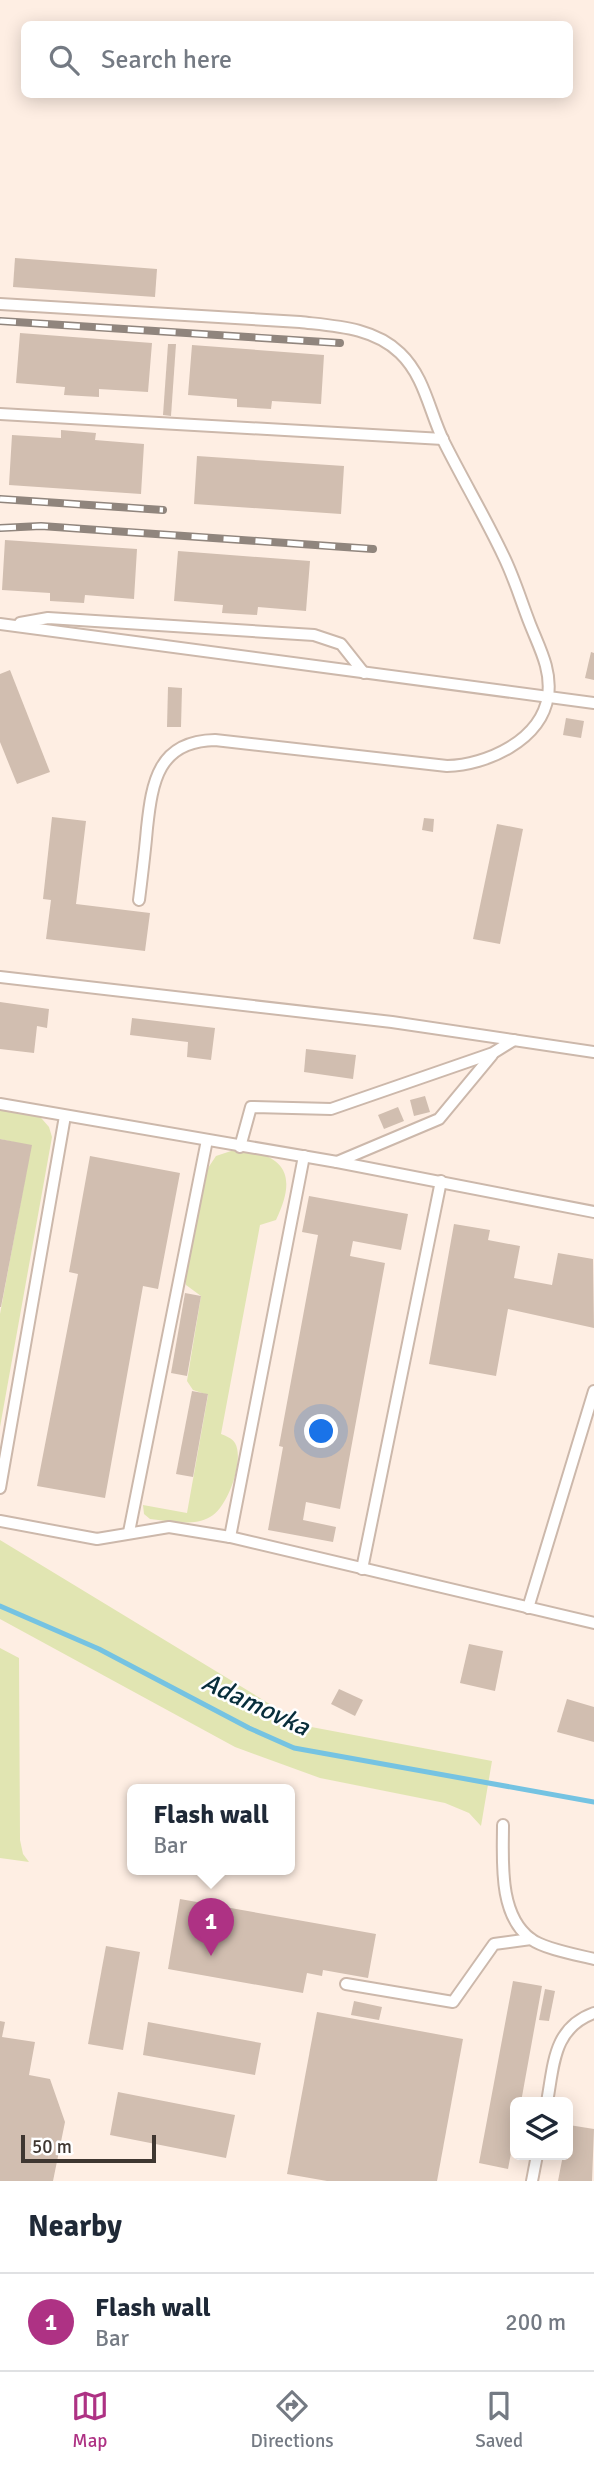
<!DOCTYPE html>
<style>
body{margin:0;font-family:Signika,sans-serif;background:#f6f6f7;color:#1f2937}
.controls{position:absolute;right:21px;bottom:21px;display:grid;overflow:hidden;border-radius:10px;box-shadow:0 4px 18px #0003}
.controls button{width:63px;height:63px;display:grid;place-items:center;padding:0;border:0;border-bottom:2px solid #e0e1e3;background:#fff;color:#1f2937;font:35px sans-serif}
.scale{position:absolute;left:21px;bottom:18px;width:135px;box-sizing:border-box;padding-left:7px;border:4px solid #3f3731;border-top:0;font-size:19px;line-height:24px;white-space:nowrap;color:#3f3731;-webkit-text-stroke:5px #fff;paint-order:stroke}
.you{position:absolute;left:322px;top:1432px;width:24px;height:24px;margin:-18px;border:5px solid #fff;border-radius:50%;background:#1a73e8;box-shadow:0 0 0 10px #1a73e833}
.badge{display:grid;place-items:center;width:46px;height:46px;border-radius:50%;background:#ae3284;color:#fff;font-size:23px;font-weight:700}
.pin{position:absolute;translate:-50% -58px;filter:drop-shadow(0 2px 4px #0008)}
.pin::after{content:'';position:absolute;top:37px;width:24px;height:21px;background:inherit;clip-path:polygon(0 0,100% 0,50% 100%)}
.popup{position:absolute;left:127px;top:1784px;width:168px;height:91px;box-sizing:border-box;display:grid;place-content:center;border-radius:10px;background:#fff;filter:drop-shadow(0 2px 5px #0005);font-size:23px;white-space:nowrap;color:#747a83}
.popup b{font-size:26px;color:#1f2937}
.popup::after{content:'';position:absolute;left:50%;top:100%;margin-left:-14px;border:14px solid transparent;border-top-color:#fff}
.list{margin:0;padding:0;list-style:none}
h2{display:flex;justify-content:space-between;align-items:center;height:91px;margin:0;padding:0 28px;font-size:30px}
h2 small{font-size:23px;font-weight:400;color:#747a83}
.list li{display:grid;grid-template-columns:46px 1fr auto;gap:21px;align-items:center;box-sizing:border-box;height:98px;padding:0 28px;border-top:2px solid #e0e1e3}
.list b{display:block;font-size:26px;white-space:nowrap}
.list p{margin:0;font-size:23px;white-space:nowrap;color:#747a83}
.list em{font-size:23px;font-style:normal;color:#747a83}
.icon{flex:none;width:38px;height:38px;fill:none;stroke:currentColor;stroke-width:2;stroke-linecap:round;stroke-linejoin:round}
.map{position:relative;flex:none;width:594px;height:2181px;overflow:hidden}
.search{position:absolute;background:#fff;box-shadow:0 4px 18px #0003;left:21px;right:21px;top:21px;height:77px;display:flex;align-items:center;gap:18px;box-sizing:border-box;padding:0 24px;border-radius:10px;color:#747a83;font-size:26px}
.sheet{height:189px;background:#fff}
nav{display:flex;justify-content:space-around;align-items:center;box-sizing:border-box;height:98px;border-top:2px solid #e0e1e3;background:#fff;font-size:19px;color:#747a83}
nav a{display:grid;justify-items:center;gap:4px}
nav .on{color:#ae3284}
.map>svg:first-child{display:block}
.green{fill:#e1e5b2}
.lines{fill:none;stroke-linecap:round;stroke-linejoin:round}
.stream{stroke:#75c3e2;stroke-width:5}
.building{fill:#d1beb0}
.service-casing{stroke:#ccb8ab;stroke-width:14}
.service{stroke:#fff;stroke-width:10}
.rail-casing{stroke:#90857d;stroke-width:8}
.rail{stroke:#fff;stroke-width:5;stroke-dasharray:16;stroke-linecap:butt}
.labels{text-anchor:middle;stroke-width:5;stroke-linejoin:round;paint-order:stroke}
.water-label{font-size:26px;font-style:italic;fill:#082e3b;stroke:#fff}
</style>
<div class="map">
<svg width="594" height="2181" viewBox="0 0 594 2181">
<rect width="100%" height="100%" fill="#feeee3"/>
<g class="green">
<polygon points="0,1108 35,1111 49,1127 52,1137 0,1427 0,1314 31,1146 0,1139"/>
<path d="M237,1149C287,1155 297,1176 276,1220L260,1225L221,1434C226,1436 232,1438 235,1443C245,1460 227,1509 210,1517C192,1527 169,1521 150,1519L144,1514L143,1505L187,1513L208,1395L193,1390L187,1381L201,1296L186,1285L184,1276L204,1174L216,1156Z"/>
<polygon points="0,1540 306,1726 492,1761 481,1826 469,1813 445,1803 320,1778 235,1747 0,1619"/>
<polygon points="0,1648 19,1658 20,1840 23,1854 29,1862 0,1858"/>
</g>
<g class="lines">
<polyline class="stream" points="0,1606 99,1649 249,1728 294,1748 594,1802"/>
</g>
<g class="building">
<polygon points="15,258 157,269 155,297 13,287"/>
<polygon points="20,333 152,343 148,392 99,389 99,397 64,395 65,387 16,383"/>
<polygon points="168,344 176,344 171,416 163,415"/>
<polygon points="192,345 324,355 321,404 272,401 271,409 237,407 237,399 188,395"/>
<polygon points="61,430 96,433 95,440 144,444 141,494 9,485 12,435 61,438"/>
<polygon points="197,456 344,466 341,514 194,504"/>
<polygon points="5,540 137,549 134,599 85,595 84,603 50,601 50,593 2,590"/>
<polygon points="178,551 310,561 306,611 258,607 257,615 222,613 223,605 174,601"/>
<polygon points="591,652 594,653 594,680 585,678"/>
<polygon points="10,670 50,772 17,784 0,742 0,674"/>
<polygon points="168,687 182,688 181,727 167,727"/>
<polygon points="566,718 584,721 581,738 563,735"/>
<polygon points="52,817 86,821 76,904 150,913 145,951 46,939 51,900 43,899"/>
<polygon points="424,818 434,819 433,832 422,830"/>
<polygon points="497,824 523,829 500,944 473,939"/>
<polygon points="0,1002 49,1009 47,1028 37,1026 34,1053 0,1049"/>
<polygon points="132,1018 215,1028 211,1060 187,1057 188,1042 130,1035"/>
<polygon points="306,1049 356,1055 353,1079 304,1072"/>
<polygon points="425,1096 430,1112 414,1116 410,1100"/>
<polygon points="398,1107 404,1121 384,1129 378,1115"/>
<polygon points="0,1139 32,1145 1,1307 0,1307"/>
<polygon points="90,1156 180,1173 158,1289 143,1286 105,1498 37,1486 78,1274 69,1272"/>
<polygon points="309,1196 408,1214 401,1250 353,1241 350,1256 385,1263 340,1509 306,1502 303,1520 336,1527 333,1542 268,1530 283,1447 279,1446 318,1235 302,1232"/>
<polygon points="454,1224 490,1230 488,1240 520,1246 514,1278 552,1285 558,1253 593,1259 594,1328 508,1309 496,1376 429,1364"/>
<polygon points="185,1293 201,1296 187,1376 171,1373"/>
<polygon points="192,1391 208,1394 193,1477 176,1474"/>
<polygon points="469,1644 503,1651 495,1691 460,1683"/>
<polygon points="339,1689 363,1700 355,1716 331,1704"/>
<polygon points="567,1699 594,1707 594,1742 557,1732"/>
<polygon points="180,1899 376,1934 368,1978 323,1970 322,1976 307,1973 303,1993 168,1969"/>
<polygon points="106,1946 140,1952 123,2050 88,2044"/>
<polygon points="513,1981 542,1986 521,2102 515,2102 515,2132 508,2169 479,2163"/>
<polygon points="545,1989 555,1991 549,2021 539,2020"/>
<polygon points="354,2001 382,2007 379,2020 351,2015"/>
<polygon points="317,2012 463,2039 437,2181 327,2181 287,2174"/>
<polygon points="0,2021 5,2022 2,2037 35,2042 29,2075 50,2079 65,2122 53,2181 0,2181"/>
<polygon points="148,2022 261,2043 255,2075 143,2055"/>
<polygon points="118,2092 235,2115 226,2158 110,2135"/>
<polygon points="569,2125 594,2129 592,2181 558,2181 563,2155 568,2155"/>
</g>
<g class="lines">
<g class="service-casing">
<g id="service">
<path d="M0,304L300,322C334,326 373,327 400,353C425,377 429,411 444,442C463,480 485,517 503,555C514,577 521,601 530,624C539,647 552,670 548,696C541,741 486,765 447,766L215,740C158,741 152,782 147,828C145,852 142,876 139,900"/>
<polyline points="0,414 443,439"/>
<polyline points="20,623 48,618 314,635 341,644 364,673"/>
<polyline points="0,624 594,703"/>
<polyline points="0,977 392,1022 594,1052"/>
<polyline points="0,1104 337,1162 594,1212"/>
<polyline points="240,1147 251,1107 331,1109 493,1053 514,1040"/>
<polyline points="337,1162 439,1119 492,1055"/>
<polyline points="0,1488 65,1116"/>
<polyline points="0,1521 97,1539 169,1527 230,1537 594,1623"/>
<polyline points="129,1532 207,1140"/>
<polyline points="230,1537 304,1156"/>
<polyline points="362,1569 441,1181"/>
<polyline points="528,1608 594,1391"/>
<path d="M503,1825C503,1860 498,1915 531,1939C544,1949 578,1955 594,1959"/>
<polyline points="346,1984 453,2002 494,1944 531,1939"/>
<path d="M547,2102C554,2064 553,2028 594,2013"/>
<polyline points="532,2181 537,2155"/>
</g>
</g>
<use href="#service" class="service"/>
<g class="rail-casing">
<g id="rail">
<polyline points="0,321 340,343"/>
<polyline points="0,499 163,510"/>
<polyline points="0,528 41,526 373,549"/>
</g>
</g>
<use href="#rail" class="rail"/>
</g>
<g class="labels">
<g class="water-label">
<text transform="translate(256 1704) rotate(25)" y="9">Adamovka</text>
</g>
</g>
</svg>
<div class="controls">
<button><svg class="icon" aria-label="layers" viewBox="0 0 24 24"><path d="M12 4l9 5-9 5-9-5zM3 14l9 5 9-5"/></svg></button>
</div>
<div class="scale">50 m</div>
<div class="you"></div>
<div class="pin badge" style="left:211px;top:1956px">1</div>
<div class="popup"><b>Flash wall</b>Bar</div>
<div class="search"><svg class="icon" aria-label="search" viewBox="0 0 24 24"><circle cx="10" cy="10" r="6"/><path d="M15 15l6 6"/></svg>Search here</div>
</div>
<section class="sheet">
<h2>Nearby<small></small></h2>
<ul class="list">
<li><span class="badge">1</span><div><b>Flash wall</b><p>Bar</p></div><em>200 m</em></li>
</ul>
</section>
<nav>
<a class="on"><svg class="icon" aria-label="map" viewBox="0 0 24 24"><path d="M3 6l6-2 6 2 6-2v14l-6 2-6-2-6 2zM9 4v14M15 6v14"/></svg>Map</a>
<a><svg class="icon" aria-label="directions" viewBox="0 0 24 24"><path d="M12 3l9 9-9 9-9-9zM9 14v-3h6M13 9l2 2-2 2"/></svg>Directions</a>
<a><svg class="icon" aria-label="saved" viewBox="0 0 24 24"><path d="M7 4h10v16l-5-4-5 4z"/></svg>Saved</a>
</nav>
